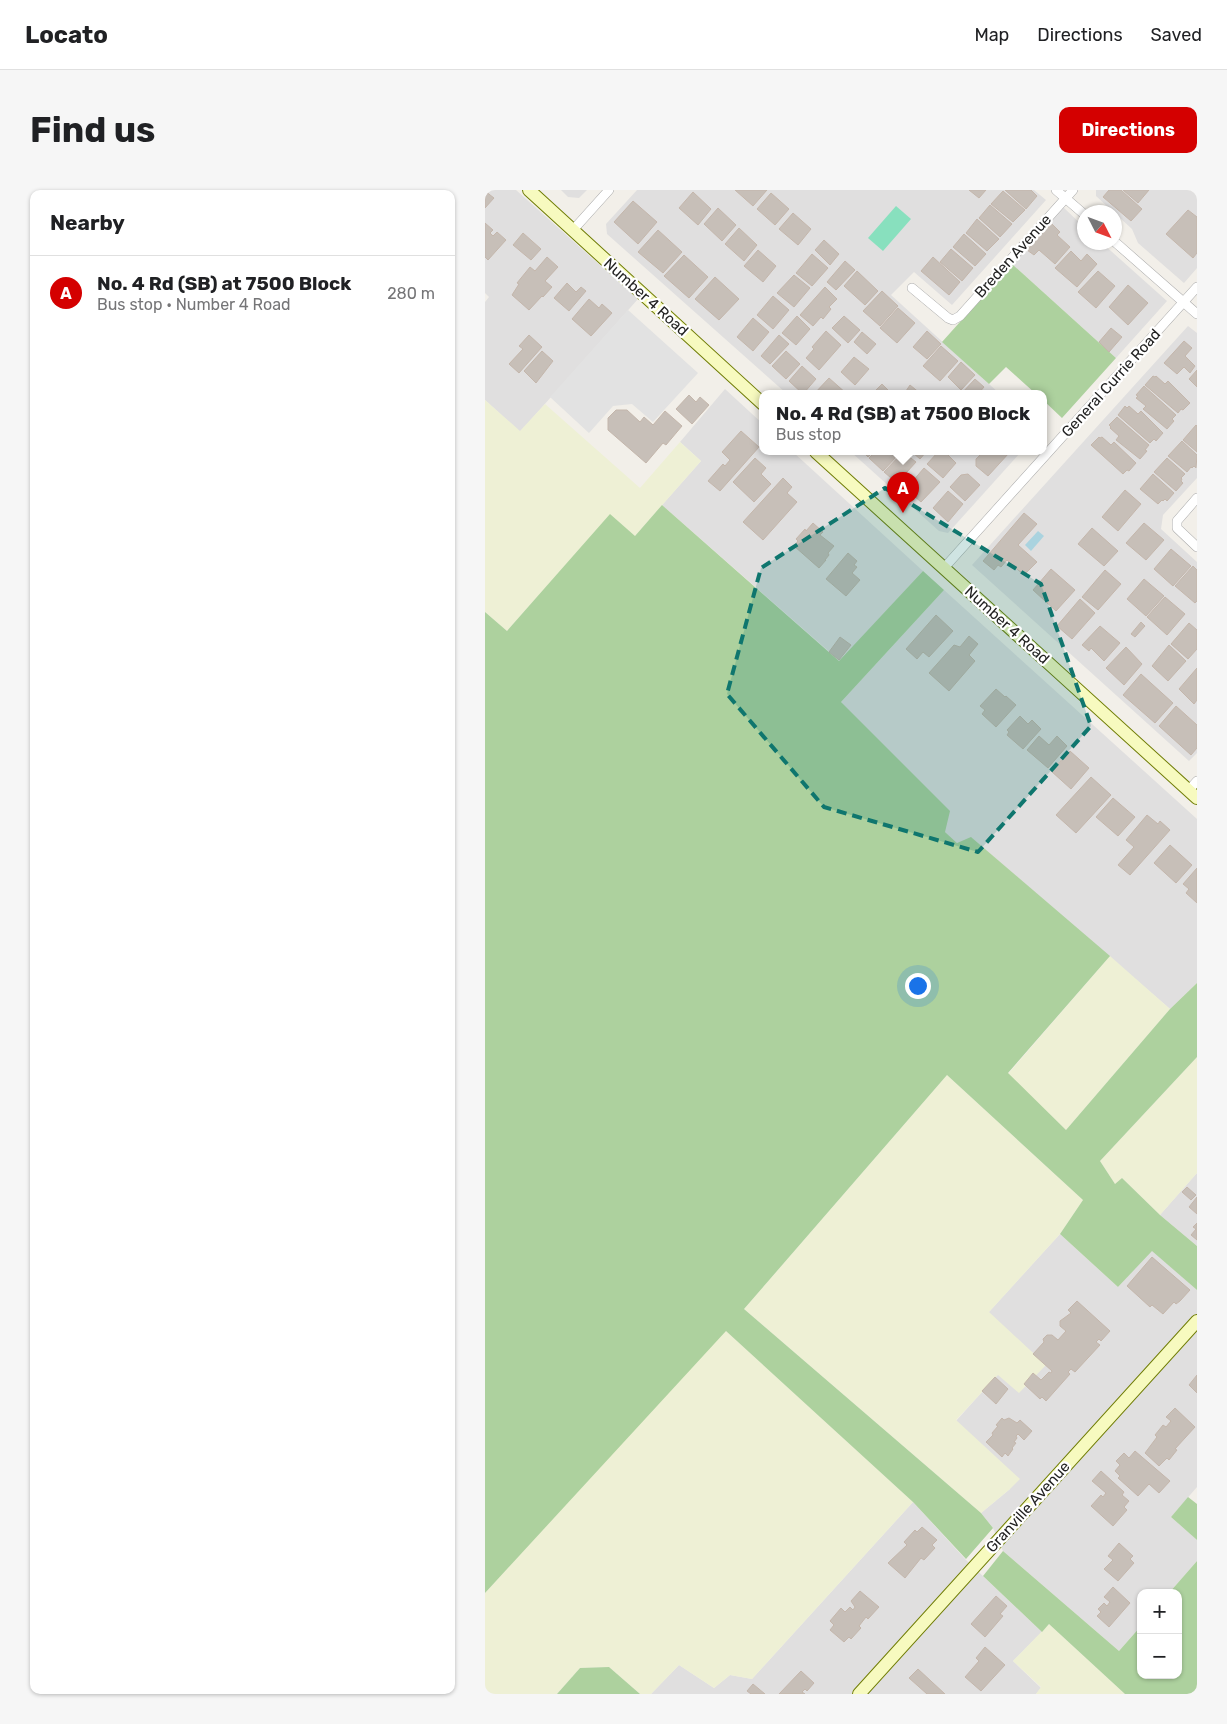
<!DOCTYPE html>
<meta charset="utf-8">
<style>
body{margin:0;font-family:Rubik,sans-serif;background:#f6f6f6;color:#202124}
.controls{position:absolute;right:15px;bottom:15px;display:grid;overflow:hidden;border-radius:10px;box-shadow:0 1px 4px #0004}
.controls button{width:45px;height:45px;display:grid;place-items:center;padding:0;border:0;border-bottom:1px solid #e0e0e0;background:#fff;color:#202124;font:25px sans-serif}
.compass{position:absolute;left:592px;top:15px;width:45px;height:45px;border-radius:50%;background:#fff;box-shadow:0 1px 4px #0004;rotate:132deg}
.you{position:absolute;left:432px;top:795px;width:18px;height:18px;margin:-12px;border:4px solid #fff;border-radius:50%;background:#1a73e8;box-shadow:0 0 0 8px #1a73e833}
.badge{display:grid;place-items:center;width:32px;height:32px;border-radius:50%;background:#d40000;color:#fff;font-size:16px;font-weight:700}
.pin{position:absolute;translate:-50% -41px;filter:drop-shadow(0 1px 2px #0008)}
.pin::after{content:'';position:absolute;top:26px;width:18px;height:15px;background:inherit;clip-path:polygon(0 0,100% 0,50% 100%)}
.popup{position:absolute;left:274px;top:200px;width:288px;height:65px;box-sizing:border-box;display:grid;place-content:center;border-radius:10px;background:#fff;filter:drop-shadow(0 1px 4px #0005);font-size:16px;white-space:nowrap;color:#757577}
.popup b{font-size:19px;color:#202124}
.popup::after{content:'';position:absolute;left:50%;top:100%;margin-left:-10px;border:10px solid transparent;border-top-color:#fff}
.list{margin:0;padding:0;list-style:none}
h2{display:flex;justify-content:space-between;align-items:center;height:65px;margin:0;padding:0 20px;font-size:21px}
h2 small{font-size:16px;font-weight:400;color:#757577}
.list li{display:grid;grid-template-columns:32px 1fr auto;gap:15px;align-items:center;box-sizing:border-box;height:75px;padding:0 20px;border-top:1px solid #e0e0e0}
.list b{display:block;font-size:19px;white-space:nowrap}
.list p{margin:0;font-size:16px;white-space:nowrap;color:#757577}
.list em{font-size:16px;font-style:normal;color:#757577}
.map{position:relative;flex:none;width:712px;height:1504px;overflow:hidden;border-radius:10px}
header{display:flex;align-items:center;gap:30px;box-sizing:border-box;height:70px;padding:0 25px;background:#fff;border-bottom:1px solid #e0e0e0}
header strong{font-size:24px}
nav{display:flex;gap:28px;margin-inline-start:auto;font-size:18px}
.intro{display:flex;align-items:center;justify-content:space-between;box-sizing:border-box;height:120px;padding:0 30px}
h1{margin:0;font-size:35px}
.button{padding:12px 22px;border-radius:10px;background:#d40000;color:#fff;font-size:18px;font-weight:700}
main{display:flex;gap:30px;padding:0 30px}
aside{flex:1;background:#fff;border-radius:10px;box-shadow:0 1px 4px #0004}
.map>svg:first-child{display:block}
.residential{fill:#e0dfdf}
.farmland{fill:#eef0d5}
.forest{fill:#add19e}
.pitch{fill:#88e0be}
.parking{fill:#e2e2e2}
.water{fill:#aad3df}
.building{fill:#c7bfb8;stroke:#c4b6ab}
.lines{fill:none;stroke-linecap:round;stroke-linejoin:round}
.street-casing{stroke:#a9a9a9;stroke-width:10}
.secondary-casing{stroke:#707d05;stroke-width:14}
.street{stroke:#fff;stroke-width:9}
.secondary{stroke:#f7fabf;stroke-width:12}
.marked{fill:#0f766e;fill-opacity:0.2;stroke:#0f766e;stroke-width:4;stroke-dasharray:10 6;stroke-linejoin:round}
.labels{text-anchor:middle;stroke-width:4.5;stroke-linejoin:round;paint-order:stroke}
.street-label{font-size:15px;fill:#222;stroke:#fff}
</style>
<header>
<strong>Locato</strong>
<nav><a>Map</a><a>Directions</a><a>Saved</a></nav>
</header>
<div class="intro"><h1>Find us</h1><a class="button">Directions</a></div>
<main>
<aside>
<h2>Nearby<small></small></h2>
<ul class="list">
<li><span class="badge">A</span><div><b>No. 4 Rd (SB) at 7500 Block</b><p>Bus stop · Number 4 Road</p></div><em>280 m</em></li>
</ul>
</aside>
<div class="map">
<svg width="712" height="1504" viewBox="0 0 712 1504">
<rect width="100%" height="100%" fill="#f2efe9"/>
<g class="residential">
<polygon points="0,0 31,0 153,109 35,242 0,210 0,112 4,107 0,103"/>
<polygon points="76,0 102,0 94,8 83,7"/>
<polygon points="152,0 549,0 561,10 467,115 429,82 406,105 515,204 302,204 122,44 121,34"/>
<polygon points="611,0 712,0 712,78 699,93 653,53 647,39 611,6"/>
<polygon points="578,17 599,37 600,52 617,53 682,111 631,168 527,74"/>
<polygon points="703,136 712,143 712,288 678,325 676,339 712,372 712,563 704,571 487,375"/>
<polygon points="240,199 278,234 278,262 308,262 438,381 355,471 177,315 216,271 195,252"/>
<polygon points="366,262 536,262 463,343 454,341"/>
<polygon points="459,400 712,629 712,793 685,819 487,648 472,653 460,642 356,512"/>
<polygon points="712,983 712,1056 675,1025"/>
<polygon points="575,1044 633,1097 667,1060 712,1100 712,1297 686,1327 712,1350 712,1371 684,1403 656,1403 656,1436 634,1461 518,1361 508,1338 496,1323 525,1299 471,1231 513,1184 560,1174 503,1123"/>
<polygon points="428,1312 481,1370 557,1442 528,1471 556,1498 551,1504 166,1504 194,1475 229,1498 245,1485 267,1489"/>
</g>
<g class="farmland">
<polygon points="0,210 35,241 60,214 155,298 195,252 216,271 150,346 125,325 22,441 0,422"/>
<polygon points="625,766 685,819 581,940 523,884"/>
<polygon points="712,867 712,983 675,1025 637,988 630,994 615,971"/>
<polygon points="462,885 598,1010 575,1044 504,1122 561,1175 534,1203 513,1185 471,1230 535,1289 525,1299 496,1323 259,1119"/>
<polygon points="240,1140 428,1312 267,1489 245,1485 229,1498 194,1475 166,1504 155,1504 124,1477 95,1478 72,1504 0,1504 0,1403"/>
<polygon points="564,1434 640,1504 551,1504 556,1497 528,1471"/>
</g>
<g class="forest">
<polygon points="527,74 631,168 577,228 558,210 558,204 551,204 521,177 504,194 457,152"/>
<polygon points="177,315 354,471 438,381 459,400 356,512 465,621 460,642 472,653 486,647 625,766 523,883 581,940 685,819 712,793 712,867 615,971 630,994 637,988 675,1025 712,1056 712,1100 667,1061 633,1097 575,1044 598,1010 462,885 259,1119 496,1323 508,1338 481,1369 428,1312 241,1141 0,1403 0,422 22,441 125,324 150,346"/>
<polygon points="703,1307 712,1314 712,1350 686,1327"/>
<polygon points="518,1361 634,1461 656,1436 656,1485 693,1485 693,1403 684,1403 712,1371 712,1504 640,1504 564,1434 557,1442 498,1386"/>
<polygon points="124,1477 155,1504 72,1504 95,1478"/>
</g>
<polygon class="pitch" points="411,16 426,29 398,61 383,48"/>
<polygon class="parking" points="143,120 213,183 168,232 147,214 128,216 104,243 65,207"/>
<polygon class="water" points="553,341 559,346 546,361 540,355"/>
<g class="building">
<polygon points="250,0 282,0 268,16"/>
<polygon points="484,0 501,0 494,8"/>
<polygon points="520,0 546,0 552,6 541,19"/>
<polygon points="624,0 636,0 657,19 646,31 618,7"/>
<polygon points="638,0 664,0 653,13"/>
<polygon points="0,1 9,8 0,18"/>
<polygon points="518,1 540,20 528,32 506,14"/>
<polygon points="208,2 226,19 213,35 194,18"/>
<polygon points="286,3 304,19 290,35 272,19"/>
<polygon points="148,11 172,32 153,54 129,32"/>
<polygon points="505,15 527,34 515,47 494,28"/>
<polygon points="233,18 251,35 237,51 219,34"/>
<polygon points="703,20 712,27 712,63 708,68 681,44"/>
<polygon points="308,23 326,39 313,55 294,39"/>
<polygon points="492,29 514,49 502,61 481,43"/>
<polygon points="0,33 8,40 5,43 8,46 12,42 21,50 3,70 0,67"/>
<polygon points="566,33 575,42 572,45 585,57 570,74 554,60 549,65 542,60"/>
<polygon points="254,38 272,55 259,71 240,54"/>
<polygon points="173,40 197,62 178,83 153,62"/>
<polygon points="38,43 56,59 46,70 28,55"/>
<polygon points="479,44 501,64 490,76 468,57"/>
<polygon points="339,50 354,64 345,75 330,60"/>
<polygon points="466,59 488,78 477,91 455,72"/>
<polygon points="273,60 291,76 278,92 259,76"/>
<polygon points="586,61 596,71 602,64 612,74 592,97 570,78"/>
<polygon points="327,64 343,78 327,96 311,83"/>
<polygon points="199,65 223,87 204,108 179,86"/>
<polygon points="62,67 73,77 60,91 67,97 58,107 57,106 44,120 27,105 34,94 32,93 45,77 50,81"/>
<polygon points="448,67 475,92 464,105 436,81"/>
<polygon points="360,71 370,80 351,100 342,92"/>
<polygon points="372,81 393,101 380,115 359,96"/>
<polygon points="613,81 630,96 611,118 593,102"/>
<polygon points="309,85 325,98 309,117 292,103"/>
<polygon points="230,87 254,109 234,130 210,109"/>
<polygon points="82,93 91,102 96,97 101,101 84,121 69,108"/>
<polygon points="643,95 663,113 643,135 624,117"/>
<polygon points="340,97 352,109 344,117 346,119 338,129 336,127 328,136 315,125"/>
<polygon points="397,101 413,116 395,136 378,121"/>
<polygon points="288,106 304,120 288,139 272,125"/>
<polygon points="104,109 114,118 117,114 127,123 106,146 87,129"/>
<polygon points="413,118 430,133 412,153 395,138"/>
<polygon points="312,126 325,139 311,155 297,143"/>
<polygon points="359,126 375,140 363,153 347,138"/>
<polygon points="268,128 284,142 268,161 252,147"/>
<polygon points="626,138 637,147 624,162 614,152"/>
<polygon points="341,141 356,155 334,180 321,168 329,159 327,157"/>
<polygon points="442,141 456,154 442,169 428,157"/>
<polygon points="377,142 391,154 382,164 369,152"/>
<polygon points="44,145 57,157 34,183 24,174 38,159 34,156"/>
<polygon points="294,145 304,154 285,174 276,166"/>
<polygon points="699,151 707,158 700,166 710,176 705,183 699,177 692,184 679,173"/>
<polygon points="456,156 473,171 455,191 438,176"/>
<polygon points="57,161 68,171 51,193 39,181"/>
<polygon points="301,161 315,174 301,189 287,176"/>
<polygon points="369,167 384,179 370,195 356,182"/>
<polygon points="476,172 490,185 476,200 463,187"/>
<polygon points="317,176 331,189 318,204 304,191"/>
<polygon points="712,180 712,197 704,189"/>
<polygon points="668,186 670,187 671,186 680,194 683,191 705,213 698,220 696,219 693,223 660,195"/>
<polygon points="344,188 362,204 329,204"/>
<polygon points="490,189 499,197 493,204 476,204"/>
<polygon points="397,194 406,203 405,204 387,204"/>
<polygon points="425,195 436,204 419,204"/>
<polygon points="659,196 691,225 687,229 689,231 682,239 658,219 661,216 651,208 653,206 651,205"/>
<polygon points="204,205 211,212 215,207 224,215 207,234 191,219"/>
<polygon points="640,216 642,218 644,216 653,224 656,221 678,243 671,251 669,249 665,253 633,225"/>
<polygon points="131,220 142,220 155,232 159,227 168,235 180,221 197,236 181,255 178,253 161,273 123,240 123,228"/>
<polygon points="632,227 664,255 660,260 662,261 655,269 631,250 634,246 625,238 626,237 624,235"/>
<polygon points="711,235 712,236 712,262 698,250"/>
<polygon points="256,241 274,257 235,301 223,291 238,274 240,276 245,270 237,262"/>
<polygon points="614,247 615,248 617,247 626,255 629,252 651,273 644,281 642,280 638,284 606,255"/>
<polygon points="697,251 712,265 711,278 709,276 707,278 706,277 702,282 683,266"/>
<polygon points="378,262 388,262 383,267"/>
<polygon points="390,262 407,262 412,266 398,281 384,268"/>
<polygon points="418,262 431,272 412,293 399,282"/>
<polygon points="427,262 441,262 435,269"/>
<polygon points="453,262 460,262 471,273 458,288 442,274"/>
<polygon points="498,262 522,262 524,263 503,286 491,276 491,269"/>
<polygon points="270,268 281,278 276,284 286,294 269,312 248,292"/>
<polygon points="682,268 700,284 696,288 697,289 696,291 698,293 691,301 669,282"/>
<polygon points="439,278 455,292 436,312 421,299"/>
<polygon points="483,284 495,295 480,311 465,297 476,285"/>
<polygon points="668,284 689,303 682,311 680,309 678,311 677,310 673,314 655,299"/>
<polygon points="298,288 307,297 302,303 312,312 278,350 258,332"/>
<polygon points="640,300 656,314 633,341 617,327"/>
<polygon points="463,301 478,314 463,332 448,318"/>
<polygon points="539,323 552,334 533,355 552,372 539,385 522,370 516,377 513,375 509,380 498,371"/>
<polygon points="328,333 338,342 335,345 349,356 343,363 344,365 340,370 341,370 334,378 309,356 313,351 311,349 320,339 321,341"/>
<polygon points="659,333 679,350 661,370 641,353"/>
<polygon points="607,338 633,361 619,376 593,354"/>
<polygon points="686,359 706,376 688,396 669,379"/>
<polygon points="363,363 372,371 369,375 372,377 367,383 375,390 361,406 341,389"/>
<polygon points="708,376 712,380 712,411 710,413 690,396"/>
<polygon points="566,379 590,400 571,421 548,400"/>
<polygon points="620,380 636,394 613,420 597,407"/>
<polygon points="659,389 679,406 661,426 642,409"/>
<polygon points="680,407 700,424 682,445 662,427"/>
<polygon points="595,409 610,423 587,449 572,436"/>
<polygon points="451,425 468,441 444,467 438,462 432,469 421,459"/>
<polygon points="656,432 660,436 650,447 646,444"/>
<polygon points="704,433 712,440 712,459 703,469 686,454"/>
<polygon points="615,436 635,453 619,471 606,458 604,461 597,455"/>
<polygon points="484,446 493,454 484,465 490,471 464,501 444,483 469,455 475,457"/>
<polygon points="355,447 366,455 354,470 344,462"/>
<polygon points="684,455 701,471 683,491 667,476"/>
<polygon points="641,457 657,474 639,495 621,478"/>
<polygon points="712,478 712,510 709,514 694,499"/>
<polygon points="656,484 688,513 670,533 638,505"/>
<polygon points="511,499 520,507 521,506 531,515 511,537 497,524 500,520 495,516"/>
<polygon points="691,516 712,535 712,558 706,565 674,536"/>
<polygon points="535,526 543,534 547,530 556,539 538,559 522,545 524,542 522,540"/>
<polygon points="554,546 564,555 572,546 582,556 563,578 542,560"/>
<polygon points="585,561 604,578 586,599 566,581"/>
<polygon points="606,587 626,605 591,643 571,625"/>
<polygon points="628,608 650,627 633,646 611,627"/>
<polygon points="662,625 673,634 675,631 685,640 645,685 633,675 649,657 641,650"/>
<polygon points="685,655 707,675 691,693 669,673"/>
<polygon points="712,678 712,713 701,703 704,699 698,694"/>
<polygon points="702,997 711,1005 706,1010 697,1002"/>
<polygon points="712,1007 712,1024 704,1017"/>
<polygon points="712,1033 712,1050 706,1045 711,1039 708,1037"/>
<polygon points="667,1067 705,1100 695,1111 691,1114 689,1112 678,1124 667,1115 665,1117 642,1096"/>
<polygon points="592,1111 625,1141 616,1151 614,1149 611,1152 615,1155 590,1182 586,1179 583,1182 585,1184 561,1211 557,1207 555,1209 539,1194 548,1183 556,1190 564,1182 566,1183 567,1181 548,1164 559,1152 558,1149 562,1145 567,1145 573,1150 581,1141 575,1136 575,1131 586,1123 583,1120"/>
<polygon points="712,1185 712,1203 704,1195"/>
<polygon points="510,1187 523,1199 511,1214 497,1201"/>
<polygon points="690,1218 710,1237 690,1259 692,1260 684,1270 682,1268 674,1276 660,1263 672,1247 670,1245 678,1235 681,1237 686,1231 681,1227"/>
<polygon points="517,1228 519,1230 524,1228 532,1233 535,1230 547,1241 539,1250 533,1244 531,1246 532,1248 529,1252 531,1253 527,1258 528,1259 523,1266 520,1263 517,1267 501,1252 508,1245 507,1243 513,1236 511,1235"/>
<polygon points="650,1261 685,1291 674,1303 664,1294 653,1306 633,1288 635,1286 630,1281 635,1275 631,1271 639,1263 644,1268"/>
<polygon points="616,1281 639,1302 637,1305 644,1311 639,1317 642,1320 628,1336 606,1316 616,1305 618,1307 621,1303 607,1291"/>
<polygon points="437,1337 452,1350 447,1355 450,1358 439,1370 436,1368 420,1388 403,1373 422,1355 419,1352 430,1340 432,1342"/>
<polygon points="634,1353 648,1366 645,1369 649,1373 633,1391 619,1379 628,1370 623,1366"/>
<polygon points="628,1397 645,1413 624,1437 612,1426 616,1422 613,1419 619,1413 622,1416 625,1412 619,1407"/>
<polygon points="375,1401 394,1417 383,1429 381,1427 374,1436 376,1438 366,1449 364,1447 359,1452 345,1440 349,1435 345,1431 356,1418 360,1422 365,1417 368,1420 370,1417 366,1411"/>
<polygon points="511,1406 522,1416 515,1424 518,1426 500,1447 486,1434"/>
<polygon points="500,1457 520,1475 496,1501 480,1487 494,1471 491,1468"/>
<polygon points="433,1479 460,1504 442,1504 424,1488"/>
<polygon points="316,1481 329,1493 322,1501 320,1499 317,1502 320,1504 294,1504"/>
<polygon points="268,1494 280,1504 266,1504 262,1501"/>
</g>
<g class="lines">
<g class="street-casing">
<g id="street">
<polyline points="571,0 600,25"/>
<polyline points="88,40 124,0"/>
<polyline points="630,52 712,124"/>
<polyline points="427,98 463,128 468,130 475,126 588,0"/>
<polyline points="712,308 692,331 692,338 712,357"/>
<polyline points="459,378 712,97"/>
<polyline points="704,600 712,591"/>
</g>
</g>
<g class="secondary-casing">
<g id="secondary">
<polyline points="44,0 278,214"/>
<polyline points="331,262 712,608"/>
<polyline points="374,1504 712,1131"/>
</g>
</g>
<use href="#street" class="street"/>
<use href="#secondary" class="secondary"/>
</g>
<path class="marked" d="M400,298L556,394L606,536L493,662L339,617L242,504L276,378Z"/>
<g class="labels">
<g class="street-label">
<text transform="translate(528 66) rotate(-48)" y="5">Breden Avenue</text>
<text transform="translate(161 107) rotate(42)" y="5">Number 4 Road</text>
<text transform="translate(626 193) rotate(-48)" y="5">General Currie Road</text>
<text transform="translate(522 435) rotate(42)" y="5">Number 4 Road</text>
<text transform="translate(543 1317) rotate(-48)" y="5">Granville Avenue</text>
</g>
</g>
</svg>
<div class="controls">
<button>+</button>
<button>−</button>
</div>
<svg class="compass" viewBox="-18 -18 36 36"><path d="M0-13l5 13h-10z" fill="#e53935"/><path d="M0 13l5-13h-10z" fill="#757577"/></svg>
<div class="you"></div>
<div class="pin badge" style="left:418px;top:323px">A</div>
<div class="popup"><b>No. 4 Rd (SB) at 7500 Block</b>Bus stop</div>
</div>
</main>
